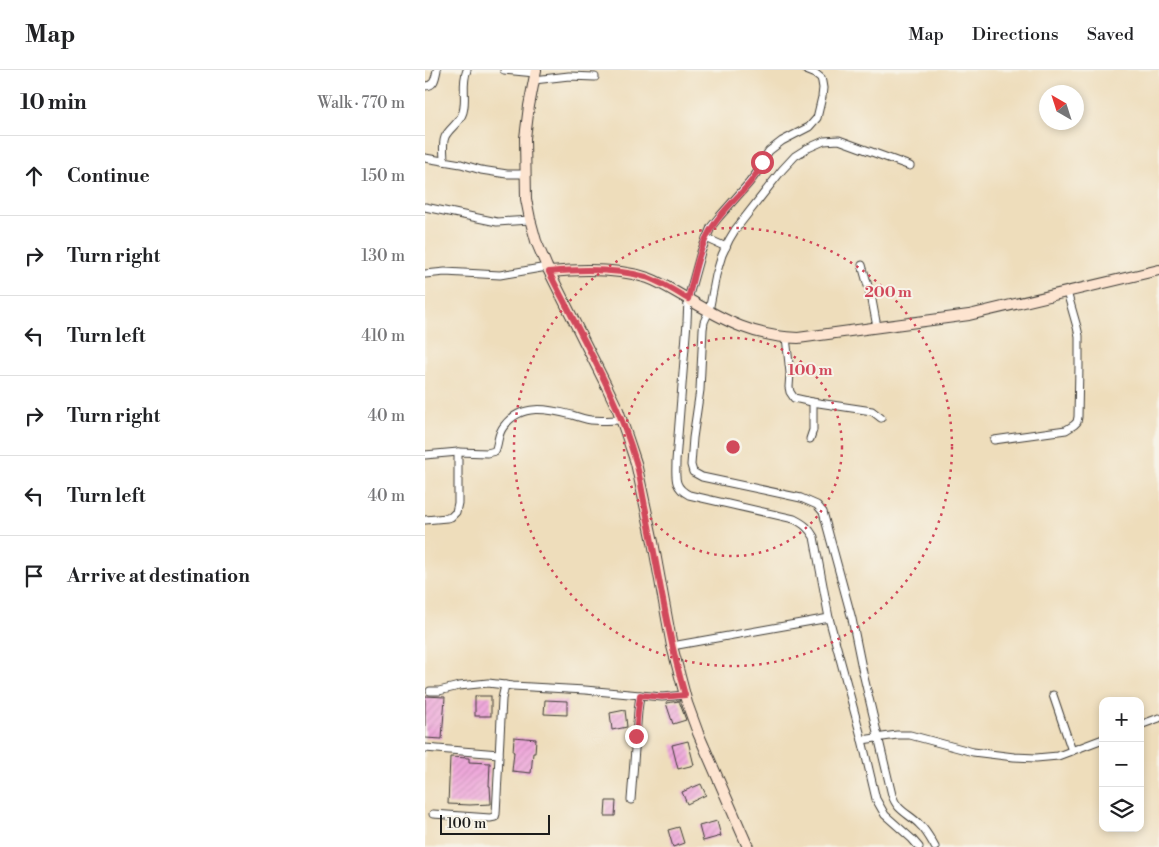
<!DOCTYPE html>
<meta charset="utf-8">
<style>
body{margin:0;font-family:"Libre Bodoni",serif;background:#f6f6f6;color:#202124}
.controls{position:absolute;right:15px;bottom:15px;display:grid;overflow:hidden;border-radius:10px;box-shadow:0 2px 8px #0003}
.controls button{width:45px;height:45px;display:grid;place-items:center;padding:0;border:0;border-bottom:1px solid #e0e0e0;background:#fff;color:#202124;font:25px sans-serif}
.compass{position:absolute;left:614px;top:15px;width:45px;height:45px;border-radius:50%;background:#fff;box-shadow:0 2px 8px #0003;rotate:321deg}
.scale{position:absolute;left:15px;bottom:12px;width:110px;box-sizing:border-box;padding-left:5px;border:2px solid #1c1c1c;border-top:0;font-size:14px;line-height:18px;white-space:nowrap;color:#1c1c1c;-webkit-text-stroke:4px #f7f3e8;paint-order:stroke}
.stop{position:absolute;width:15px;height:15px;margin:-11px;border:4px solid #d1495b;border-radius:50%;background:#fff}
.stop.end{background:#d1495b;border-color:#fff;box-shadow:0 1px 5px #0008}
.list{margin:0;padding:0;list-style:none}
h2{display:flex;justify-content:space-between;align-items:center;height:65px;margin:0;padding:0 20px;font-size:21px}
h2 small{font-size:16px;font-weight:400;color:#757577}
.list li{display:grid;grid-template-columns:32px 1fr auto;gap:15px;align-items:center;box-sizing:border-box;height:80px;padding:0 20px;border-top:1px solid #e0e0e0}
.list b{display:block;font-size:19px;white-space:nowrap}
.list em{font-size:16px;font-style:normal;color:#757577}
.icon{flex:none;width:28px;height:28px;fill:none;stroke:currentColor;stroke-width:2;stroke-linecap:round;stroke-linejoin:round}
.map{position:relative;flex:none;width:734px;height:777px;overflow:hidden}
header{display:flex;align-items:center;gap:30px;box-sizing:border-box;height:70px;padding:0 25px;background:#fff;border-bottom:1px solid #e0e0e0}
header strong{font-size:24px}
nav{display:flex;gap:28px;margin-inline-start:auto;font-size:18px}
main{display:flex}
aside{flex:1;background:#fff}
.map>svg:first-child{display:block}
.building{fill:url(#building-hatch)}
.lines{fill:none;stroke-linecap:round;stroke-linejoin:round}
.street-casing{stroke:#3c3934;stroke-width:9}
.secondary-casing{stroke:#3c3934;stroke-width:12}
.street{stroke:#fff;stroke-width:7}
.secondary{stroke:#fde4d0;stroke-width:10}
.route{stroke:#d1495b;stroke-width:6}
.ring{fill:none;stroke:#d1495b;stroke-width:2.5;stroke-dasharray:2.5 5}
.centre{fill:#d1495b;stroke:#f7f3e8;stroke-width:2.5}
.ring-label{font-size:15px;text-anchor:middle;font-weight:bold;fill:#d1495b;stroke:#f7f3e8;stroke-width:4;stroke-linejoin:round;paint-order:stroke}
</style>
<header>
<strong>Map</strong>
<nav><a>Map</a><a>Directions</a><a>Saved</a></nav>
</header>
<main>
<aside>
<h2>10 min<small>Walk · 770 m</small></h2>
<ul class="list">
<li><svg class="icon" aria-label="ahead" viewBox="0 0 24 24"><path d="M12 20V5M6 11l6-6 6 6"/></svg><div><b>Continue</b></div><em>150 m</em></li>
<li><svg class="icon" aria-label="right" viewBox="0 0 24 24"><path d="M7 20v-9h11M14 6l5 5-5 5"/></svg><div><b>Turn right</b></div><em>130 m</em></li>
<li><svg class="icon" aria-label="left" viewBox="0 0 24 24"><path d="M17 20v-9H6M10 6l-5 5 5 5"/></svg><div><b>Turn left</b></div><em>410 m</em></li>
<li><svg class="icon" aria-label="right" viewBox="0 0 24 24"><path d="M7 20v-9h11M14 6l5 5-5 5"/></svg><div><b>Turn right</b></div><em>40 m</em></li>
<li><svg class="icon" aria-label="left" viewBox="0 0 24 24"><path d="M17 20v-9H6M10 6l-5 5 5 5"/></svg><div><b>Turn left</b></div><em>40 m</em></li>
<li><svg class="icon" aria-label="arrive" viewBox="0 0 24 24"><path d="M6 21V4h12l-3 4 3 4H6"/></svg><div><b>Arrive at destination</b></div></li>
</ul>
</aside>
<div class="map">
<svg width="734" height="777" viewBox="0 0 734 777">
<defs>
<pattern id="building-hatch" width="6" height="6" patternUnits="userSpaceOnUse" patternTransform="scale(1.25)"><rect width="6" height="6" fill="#eea8da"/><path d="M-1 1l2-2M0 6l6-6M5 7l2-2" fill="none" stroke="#cc90ba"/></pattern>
</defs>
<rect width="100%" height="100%" fill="#f7f3e8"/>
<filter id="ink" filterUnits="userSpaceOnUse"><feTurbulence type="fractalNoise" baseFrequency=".02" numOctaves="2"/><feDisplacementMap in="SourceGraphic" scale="10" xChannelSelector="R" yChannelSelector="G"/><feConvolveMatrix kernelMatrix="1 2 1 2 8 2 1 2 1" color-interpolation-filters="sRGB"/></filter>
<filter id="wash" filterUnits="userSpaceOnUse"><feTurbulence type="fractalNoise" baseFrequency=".0096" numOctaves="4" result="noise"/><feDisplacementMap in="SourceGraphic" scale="20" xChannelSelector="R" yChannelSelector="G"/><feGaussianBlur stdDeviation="1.12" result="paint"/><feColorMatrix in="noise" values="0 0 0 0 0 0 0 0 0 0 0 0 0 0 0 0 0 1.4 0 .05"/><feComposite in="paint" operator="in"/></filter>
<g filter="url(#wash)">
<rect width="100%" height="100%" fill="#edb"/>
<g id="blocks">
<g class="building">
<polygon points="0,626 20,627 17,669 0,668"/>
<rect x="50" y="626" width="16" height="20"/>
<polygon points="120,630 142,631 142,645 119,644"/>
<polygon points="254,631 261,650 248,654 241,633"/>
<polygon points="200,640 202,657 187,660 185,643"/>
<polygon points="89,667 111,669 110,683 108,683 106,703 87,701 89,682 88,682"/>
<polygon points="263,671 269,695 253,699 247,675"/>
<polygon points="25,687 44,688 44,692 65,693 64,716 65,716 66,734 45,735 23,734"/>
<polygon points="276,714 281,725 262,734 257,722"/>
<polygon points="181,731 191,731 190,746 180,746"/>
<polygon points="292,751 296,766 278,771 274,756"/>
<polygon points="254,757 259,773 248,777 243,760"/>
</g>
</g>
</g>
<g filter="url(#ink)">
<use href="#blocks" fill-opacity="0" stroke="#3c3934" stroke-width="1"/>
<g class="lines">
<g class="street-casing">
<g id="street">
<polyline points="79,0 110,3"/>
<path d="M381,0L391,4L396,8L397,12L398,18L397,27L392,48L384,57L357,71L344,81L340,87L333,101L324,113L294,147L286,157L276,182L263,229L262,252L251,391C251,407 248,417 264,425L369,449C379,454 384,458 389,467L404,548"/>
<polyline points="109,10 144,6 170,7"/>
<path d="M0,16C10,16 10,8 12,0"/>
<polyline points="0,88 36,94 56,100 82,104 101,104"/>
<path d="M19,91C19,83 17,74 20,67C24,58 35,53 38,42C42,28 36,14 42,0"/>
<path d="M485,96L414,70L399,71L381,79L370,86L357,100L310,160L304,170L297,185L291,205L284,241L279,252L278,259L275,320L268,368L266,395L268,402L277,407L376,428L392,435L398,442L427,549L438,603L467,725C472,741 483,743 494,754C501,760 505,768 510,777"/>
<polyline points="0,137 72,152 105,150"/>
<polyline points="281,168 301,177"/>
<polyline points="437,195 447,230 452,257"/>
<polyline points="0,204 20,202 75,205 122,197"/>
<polyline points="361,267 365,303 364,317 365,322 369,328 387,332 388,334 388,360 385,369"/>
<polyline points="387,332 447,341 456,348"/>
<polyline points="569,370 641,360 649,355 652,352 653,347 654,296 654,266 652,257 642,222"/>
<polyline points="0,385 33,382"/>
<path d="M0,450L22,448L26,447L31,442L33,433V382L62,383L70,381C74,373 72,364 79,356C96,333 123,339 147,345C153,347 159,349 166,350C176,351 187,350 197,350"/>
<polyline points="247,576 404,548 437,670 451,729 460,745 487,769 494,777"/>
<polyline points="5,621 14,621 34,616 63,613 88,616 160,620 237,627 260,625"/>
<polyline points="628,625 647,681"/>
<polyline points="715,655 734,648"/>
<polyline points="437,670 472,665 485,665 548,682 589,687 611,688 633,686 678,669"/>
<polyline points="0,678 74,684"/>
<polyline points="206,730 213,641 215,625"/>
<polyline points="8,744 65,748 70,747 71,744 77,629 80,615"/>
</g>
</g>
<g class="secondary-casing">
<g id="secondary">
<polyline points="111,0 104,36 100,68 101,129 105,149 111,171 122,197 181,315 193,340 203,369 211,393 228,472 247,576 262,633 273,663 323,777"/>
<path d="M125,202C157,199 192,198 223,208C237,213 250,222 263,229C300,251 330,267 373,268L544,245L734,200"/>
</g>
</g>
<use href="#street" class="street"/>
<use href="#secondary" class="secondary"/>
</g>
</g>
<g class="lines" filter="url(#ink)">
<path class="route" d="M211,666L213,641L215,625L237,627L260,625C242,563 233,499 220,436C217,422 215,406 211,392C192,325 155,264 124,202C156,199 190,198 221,207C236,212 250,221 263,229C269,206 274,176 288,156C302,133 328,117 337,92"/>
</g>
<g class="ring">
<circle cx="308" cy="377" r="109"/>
<circle cx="308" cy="377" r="219"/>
</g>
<circle cx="308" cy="377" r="8" class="centre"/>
<g class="ring-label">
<text x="463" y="227">200 m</text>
<text x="385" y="305">100 m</text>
</g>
</svg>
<div class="controls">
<button>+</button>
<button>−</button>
<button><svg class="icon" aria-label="layers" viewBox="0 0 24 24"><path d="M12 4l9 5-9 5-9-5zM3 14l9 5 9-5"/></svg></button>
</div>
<svg class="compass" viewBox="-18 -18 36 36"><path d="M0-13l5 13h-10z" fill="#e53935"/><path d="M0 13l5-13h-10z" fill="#757577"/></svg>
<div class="scale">100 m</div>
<div class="stop" style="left:337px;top:92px"></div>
<div class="stop end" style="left:211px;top:666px"></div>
</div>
</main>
